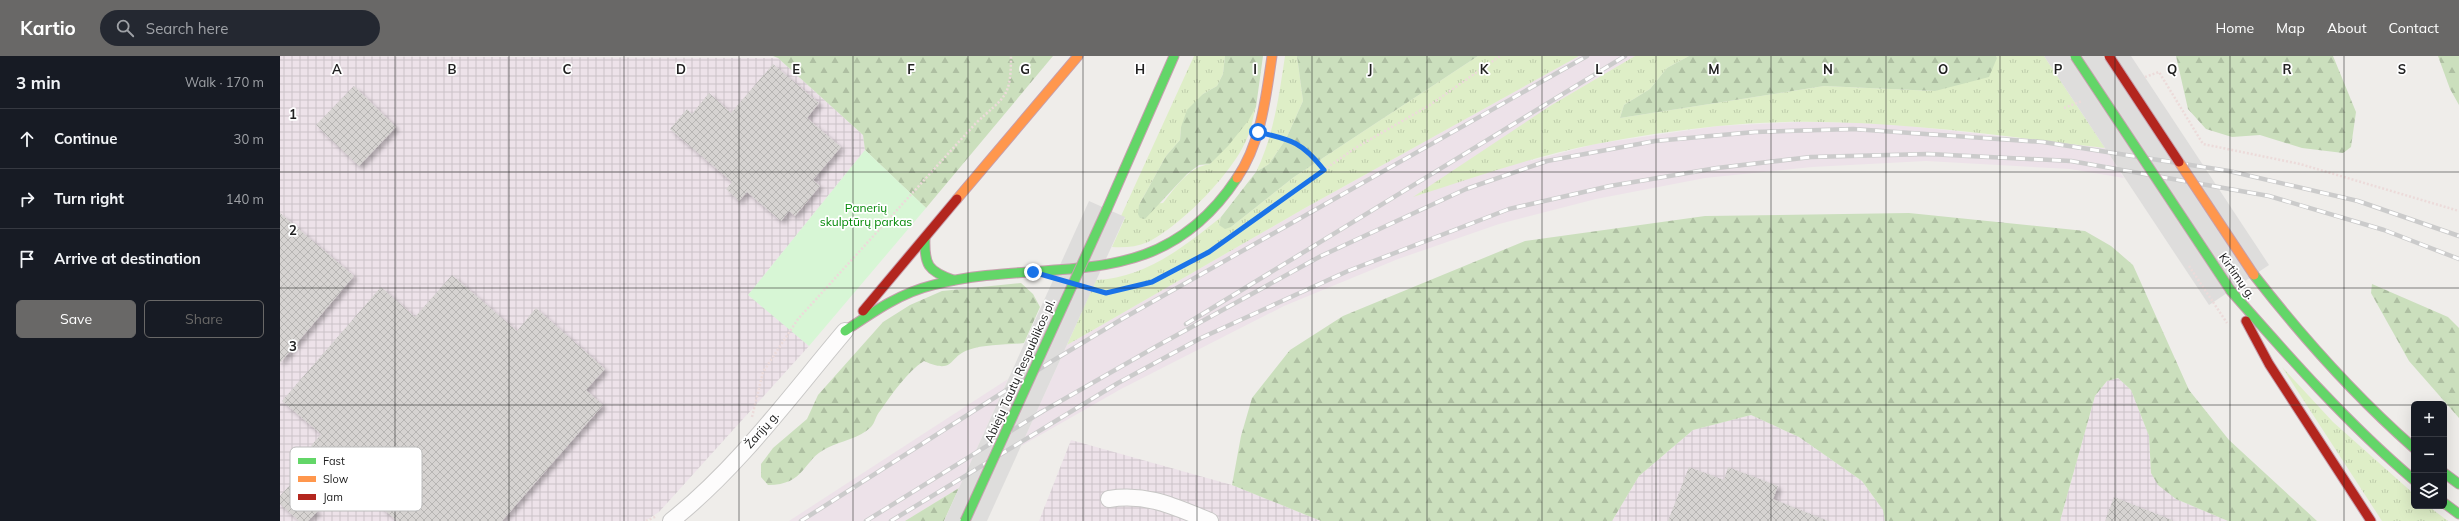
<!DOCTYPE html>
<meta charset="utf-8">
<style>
body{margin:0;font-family:Mulish,sans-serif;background:#242831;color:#f1f3f6}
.controls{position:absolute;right:12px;bottom:12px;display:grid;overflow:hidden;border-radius:6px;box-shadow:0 4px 16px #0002}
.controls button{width:36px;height:36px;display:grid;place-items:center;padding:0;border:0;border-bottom:1px solid #363941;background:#171b24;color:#f1f3f6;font:20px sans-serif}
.stop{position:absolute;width:12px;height:12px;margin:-9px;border:3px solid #1a73e8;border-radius:50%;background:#fff}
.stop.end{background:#1a73e8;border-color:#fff;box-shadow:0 1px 4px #0008}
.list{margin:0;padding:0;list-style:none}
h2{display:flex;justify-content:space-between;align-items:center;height:52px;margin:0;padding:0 16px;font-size:17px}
h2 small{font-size:13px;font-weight:400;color:#9ea1a6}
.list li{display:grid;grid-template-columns:26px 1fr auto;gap:12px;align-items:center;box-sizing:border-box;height:60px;padding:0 16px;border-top:1px solid #363941}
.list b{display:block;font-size:15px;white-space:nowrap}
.list em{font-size:13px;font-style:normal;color:#9ea1a6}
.actions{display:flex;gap:8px;padding:12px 16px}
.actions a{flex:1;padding:9px 0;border:1px solid #696867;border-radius:6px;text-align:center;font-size:14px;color:#696867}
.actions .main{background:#696867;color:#fff}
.icon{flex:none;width:22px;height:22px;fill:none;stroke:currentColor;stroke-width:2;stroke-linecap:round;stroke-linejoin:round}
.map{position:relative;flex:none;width:2179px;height:465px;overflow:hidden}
header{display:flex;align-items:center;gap:24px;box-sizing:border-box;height:56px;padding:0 20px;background:#696867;color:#fff}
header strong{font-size:19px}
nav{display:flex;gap:22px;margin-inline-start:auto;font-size:14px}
.search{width:280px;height:36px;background:#242831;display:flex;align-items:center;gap:10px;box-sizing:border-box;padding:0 14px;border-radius:22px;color:#9ea1a6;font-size:15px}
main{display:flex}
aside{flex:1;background:#171b24}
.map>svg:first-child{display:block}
.industrial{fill:url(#industrial-grid)}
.railway{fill:#ede2e9}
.grass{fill:url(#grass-tufts)}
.forest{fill:url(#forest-firs)}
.park{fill:#d7f6d5}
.pier{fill:#dedddc}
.building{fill:url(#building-cross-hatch);filter:url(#shadow)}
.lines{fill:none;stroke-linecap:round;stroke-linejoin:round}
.street-casing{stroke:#c8c7c6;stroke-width:18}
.fast-casing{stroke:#c69fad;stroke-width:11}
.slow-casing{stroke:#c69fad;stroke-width:11}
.jam-casing{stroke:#c69fad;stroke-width:11}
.path{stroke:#ecdbda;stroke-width:2.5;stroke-dasharray:2 2;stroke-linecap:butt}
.street{stroke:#fdfcfc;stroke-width:16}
.fast{stroke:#63d668;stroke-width:9}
.slow{stroke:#ff974d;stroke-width:9}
.jam{stroke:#b3261e;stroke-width:9}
.rail-casing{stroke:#cbcbcb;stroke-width:4.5}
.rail{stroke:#fff;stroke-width:3;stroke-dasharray:9;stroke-linecap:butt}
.fast-bridge-casing{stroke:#c69fad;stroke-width:11;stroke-linecap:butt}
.slow-bridge-casing{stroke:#c69fad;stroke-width:11;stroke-linecap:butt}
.jam-bridge-casing{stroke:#c69fad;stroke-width:11;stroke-linecap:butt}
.path-bridge{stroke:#ecdbda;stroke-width:2.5;stroke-dasharray:2 2;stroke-linecap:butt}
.fast-bridge{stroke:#63d668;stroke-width:9}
.slow-bridge{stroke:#ff974d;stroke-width:9}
.jam-bridge{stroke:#b3261e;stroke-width:9}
.route{stroke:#1a73e8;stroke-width:5}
.grid{fill:none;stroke:#212121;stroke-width:1;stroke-opacity:0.55}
.labels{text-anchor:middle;stroke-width:3.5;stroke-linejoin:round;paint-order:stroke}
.park-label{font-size:12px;fill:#048908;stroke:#fff}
.street-label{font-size:12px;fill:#212121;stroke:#fff}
.key{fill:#fff;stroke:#bcbcbc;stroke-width:1}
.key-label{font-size:11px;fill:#212121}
.grid-label{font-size:13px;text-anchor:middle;font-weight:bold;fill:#212121;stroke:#fff;stroke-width:3.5;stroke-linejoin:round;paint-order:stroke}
</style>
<header>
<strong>Kartio</strong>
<div class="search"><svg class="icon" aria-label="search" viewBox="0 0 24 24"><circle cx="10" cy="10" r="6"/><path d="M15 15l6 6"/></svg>Search here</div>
<nav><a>Home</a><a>Map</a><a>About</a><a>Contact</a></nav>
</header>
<main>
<aside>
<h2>3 min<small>Walk · 170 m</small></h2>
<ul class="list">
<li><svg class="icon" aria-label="ahead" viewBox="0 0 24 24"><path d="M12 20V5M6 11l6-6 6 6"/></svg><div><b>Continue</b></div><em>30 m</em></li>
<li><svg class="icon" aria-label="right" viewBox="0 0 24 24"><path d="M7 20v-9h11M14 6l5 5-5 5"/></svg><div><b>Turn right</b></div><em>140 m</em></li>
<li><svg class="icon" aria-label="arrive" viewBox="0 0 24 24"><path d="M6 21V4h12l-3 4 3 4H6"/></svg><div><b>Arrive at destination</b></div></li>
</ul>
<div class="actions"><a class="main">Save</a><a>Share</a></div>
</aside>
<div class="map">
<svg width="2179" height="465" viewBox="0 0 2179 465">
<defs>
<pattern id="industrial-grid" width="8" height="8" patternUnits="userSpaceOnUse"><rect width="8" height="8" fill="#ede2e9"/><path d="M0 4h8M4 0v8" fill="none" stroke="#cbc2c8"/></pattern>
<pattern id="grass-tufts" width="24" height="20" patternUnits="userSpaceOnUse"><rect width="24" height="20" fill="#deeec7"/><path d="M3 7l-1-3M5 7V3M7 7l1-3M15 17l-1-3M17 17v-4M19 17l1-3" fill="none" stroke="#beccab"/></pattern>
<pattern id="forest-firs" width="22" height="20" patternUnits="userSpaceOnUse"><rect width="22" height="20" fill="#cbdfbd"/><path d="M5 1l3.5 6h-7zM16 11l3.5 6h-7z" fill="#aebfa2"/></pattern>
<pattern id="building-cross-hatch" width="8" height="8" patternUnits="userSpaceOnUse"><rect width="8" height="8" fill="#d6d3d1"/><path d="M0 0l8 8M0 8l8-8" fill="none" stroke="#b7b5b3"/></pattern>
<filter id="shadow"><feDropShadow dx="3.5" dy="3.5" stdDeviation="2" flood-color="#0004"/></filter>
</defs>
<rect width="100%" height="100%" fill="#efedea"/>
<g class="industrial">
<polygon points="0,0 498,2 583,79 585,94 469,238 529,290 379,456 365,465 0,465"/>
<polygon points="1838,322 1851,334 1869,380 1871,417 1896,443 1948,465 1780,465 1815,340 1827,325"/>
<polygon points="1471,359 1519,381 1582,425 1603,454 1605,465 1332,465 1359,420 1413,374"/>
<polygon points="791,384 952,429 1041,465 759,465"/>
</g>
<g class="railway">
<polygon points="1299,0 1355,0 1270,50 1251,105 1315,88 1438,70 1519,66 1603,67 1825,92 1844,122 1790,113 1646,105 1532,111 1425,122 1316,143 1219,168 1118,203 1004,250 841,333 741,390 787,289 1025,152"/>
<polygon points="728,323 679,432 625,465 509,465"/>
</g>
<g class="grass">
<path d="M914,0H945L943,18L937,30L923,38L901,71L900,84L886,100L859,149L883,147C896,131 908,111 930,108L976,51C973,60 972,71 968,80C955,115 901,170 868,186C856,191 844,192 832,191L845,162L841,160Z"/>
<path d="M1005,0H1017L1023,45L1006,83L989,108L976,116C994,79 999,40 1005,0Z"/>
<path d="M1198,0H1299L1025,152L787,289L816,224C865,222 904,191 941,161L939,169L951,171L1014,121Z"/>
<path d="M1355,0H1409L1387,12L1370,33L1344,49L1340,62L1544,30L1655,35L1717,2L1716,0H1764L1825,92C1697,77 1567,57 1438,70C1398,74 1356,80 1316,88C1254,100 1193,122 1133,141L1270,50Z"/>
<polygon points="2002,311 2053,366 2134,438 2134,450 2148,450 2168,465 2102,465"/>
</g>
<g class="forest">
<polygon points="493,0 773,0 646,152 585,94 583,79 498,2"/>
<polygon points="945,0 983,0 976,51 968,65 948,90 930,108 919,109 907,118 865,163 860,162 858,158 859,149 886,100 900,84 901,71 907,54 923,38 937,30 943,18"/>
<polygon points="1017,0 1198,0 1014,121 951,171 945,173 939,169 941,161 976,116 989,108 1006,83 1023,45"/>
<polygon points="1409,0 1716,0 1717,2 1709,21 1655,35 1544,30 1340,62 1344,49 1370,33 1387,12"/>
<polygon points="1896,0 2053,0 2076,56 2071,91 2063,97 2022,92 1980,79 1952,81 1926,73 1908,53"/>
<polygon points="2158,0 2179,0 2179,49 2170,33"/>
<polygon points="1629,157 1805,175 1831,190 1853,209 1909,334 1949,384 2037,465 1948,465 1896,443 1878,429 1871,417 1869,380 1851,334 1838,322 1827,325 1815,340 1780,465 1605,465 1603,454 1582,425 1519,381 1471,359 1413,374 1359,420 1332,465 1041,465 952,429 961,380 972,342 1010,294 1063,260 1245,185 1425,160"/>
<path d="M741,227L753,238L760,251L744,287C727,289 705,288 688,294C668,301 675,319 644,305C627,316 612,338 600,355C596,359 595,367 591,371C580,382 561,385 547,392C522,404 526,429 488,429L481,421V408L493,392L527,363L538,339L603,266L630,249L662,235Z"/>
<polygon points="2092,228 2168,261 2179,272 2179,362 2129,305 2091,237"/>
<polygon points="679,432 664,465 625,465"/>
</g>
<polygon class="park" points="585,94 646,152 529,290 468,239"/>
<g class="pier">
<polygon points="1764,0 1851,0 1989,209 1929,249"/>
<polygon points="809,145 845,161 707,465 664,465"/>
</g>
<g class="building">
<polygon points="493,8 539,47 527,62 561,91 533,124 540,130 515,160 509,155 501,165 467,136 459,145 446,133 452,126 390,73 407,53 412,58 429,37 451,57"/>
<polygon points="74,30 116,71 79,110 36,69"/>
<polygon points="0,157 74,220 0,307"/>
<polygon points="172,219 237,275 256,252 325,313 306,334 323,349 222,465 117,465 31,390 41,378 2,345 101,231 135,261"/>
<polygon points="1409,411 1444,424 1448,411 1498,430 1493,443 1548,465 1388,465"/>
<polygon points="10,429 38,455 28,465 19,465 0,448 0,440"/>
<polygon points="1834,441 1892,464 1892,465 1825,465"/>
</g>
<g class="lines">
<g class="street-casing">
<g id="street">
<path d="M829,443C868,437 895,451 930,465"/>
<path d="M391,465C458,412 510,340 565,275"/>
</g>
</g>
<g class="fast-casing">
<g id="fast">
<polyline points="827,153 894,0"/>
<path d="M645,182C644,209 648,215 673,224"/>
<path d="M1974,219C2023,282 2075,340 2134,392"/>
<path d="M1951,235C2009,301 2067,367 2134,424"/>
<path d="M565,275C593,256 620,237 653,229C770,199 877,243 957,122"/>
<polyline points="2164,417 2179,428"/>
<polyline points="2164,447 2179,458"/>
</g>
</g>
<g class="slow-casing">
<g id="slow">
<path d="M957,122C981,87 986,41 992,0"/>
<polyline points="677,143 798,0"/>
</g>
</g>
<g class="jam-casing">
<g id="jam">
<polyline points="583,255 677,143"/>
<polyline points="1966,265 1989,308 2091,465"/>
</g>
</g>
<g class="path">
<polyline points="1865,21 1879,16 1923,88 2020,108 2179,155"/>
<polyline points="1784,52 1802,45"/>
<path d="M996,80C1021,88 1028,94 1044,114"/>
<polyline points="811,233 826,237 871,226 929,196 984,155 1077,91 1150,49 1220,0"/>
<polyline points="1933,246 1947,267"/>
<path d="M472,361L483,316L518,263L696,67C725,40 731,42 731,0"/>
<polyline points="366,465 377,460"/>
</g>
<use href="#street" class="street"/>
<use href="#fast" class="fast"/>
<use href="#slow" class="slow"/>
<use href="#jam" class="jam"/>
<g class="rail-casing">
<g id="rail">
<polyline points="906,268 1345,0"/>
<polyline points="758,358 877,290 1041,200 1186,133 1267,105 1375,85 1475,76 1573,73 1763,86 1949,115 2078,145 2179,180"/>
<polyline points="521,465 769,307 842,263 1307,0"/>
<polyline points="586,465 763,355"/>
<polyline points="611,465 838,327 921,282 1068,215 1229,153 1330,130 1437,112 1531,101 1648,98 1791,105 1989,140 2104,174 2179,203"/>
</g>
</g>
<use href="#rail" class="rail"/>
<g class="fast-bridge-casing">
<g id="fast-bridge">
<polyline points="1795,0 1951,235"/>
<polyline points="685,465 827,153"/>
</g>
</g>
<g class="slow-bridge-casing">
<polyline id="slow-bridge" points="1899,106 1974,219"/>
</g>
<g class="jam-bridge-casing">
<polyline id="jam-bridge" points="1829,0 1899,106"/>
</g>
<polyline class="path-bridge" points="1909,210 1933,246"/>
<use href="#fast-bridge" class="fast-bridge"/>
<use href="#slow-bridge" class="slow-bridge"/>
<use href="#jam-bridge" class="jam-bridge"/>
</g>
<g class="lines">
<path class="route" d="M753,216L826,237L872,226L929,196L1044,114C1022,86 1012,84 978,76"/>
</g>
<path class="grid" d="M115,0V465M229,0V465M344,0V465M459,0V465M573,0V465M688,0V465M803,0V465M917,0V465M1032,0V465M1147,0V465M1262,0V465M1376,0V465M1491,0V465M1606,0V465M1720,0V465M1835,0V465M1950,0V465M2064,0V465M0,116H2179M0,232H2179M0,349H2134M2164,349H2179"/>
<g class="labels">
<g class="park-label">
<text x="586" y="156">Panerių<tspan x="586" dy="14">skulptūrų parkas</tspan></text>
</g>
<g class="street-label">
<text transform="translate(1957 220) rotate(55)" y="4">Kirtimų g.</text>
<text transform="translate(740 315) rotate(-66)" y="4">Abiejų Tautų Respublikos pl.</text>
<text transform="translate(482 374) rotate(-49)" y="4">Žarijų g.</text>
</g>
</g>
<rect x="10" y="391" width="132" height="64" rx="6" class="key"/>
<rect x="18" y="402" width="18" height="6" fill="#63d668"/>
<rect x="18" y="420" width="18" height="6" fill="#ff974d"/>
<rect x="18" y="438" width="18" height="6" fill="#b3261e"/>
<g class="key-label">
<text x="43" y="409">Fast</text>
<text x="43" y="427">Slow</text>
<text x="43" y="445">Jam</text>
</g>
<g class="grid-label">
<text x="57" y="18">A</text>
<text x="172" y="18">B</text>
<text x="287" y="18">C</text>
<text x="401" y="18">D</text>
<text x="516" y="18">E</text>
<text x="631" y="18">F</text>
<text x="745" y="18">G</text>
<text x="860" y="18">H</text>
<text x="975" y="18">I</text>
<text x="1090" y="18">J</text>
<text x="1204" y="18">K</text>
<text x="1319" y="18">L</text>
<text x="1434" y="18">M</text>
<text x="1548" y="18">N</text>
<text x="1663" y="18">O</text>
<text x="1778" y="18">P</text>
<text x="1892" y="18">Q</text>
<text x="2007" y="18">R</text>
<text x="2122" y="18">S</text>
<text x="13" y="63">1</text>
<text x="13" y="179">2</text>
<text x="13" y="295">3</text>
</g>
</svg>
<div class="controls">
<button>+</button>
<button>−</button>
<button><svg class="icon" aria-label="layers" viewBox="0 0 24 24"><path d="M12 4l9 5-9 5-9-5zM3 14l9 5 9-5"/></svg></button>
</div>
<div class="stop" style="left:978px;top:76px"></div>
<div class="stop end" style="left:753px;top:216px"></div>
</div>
</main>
